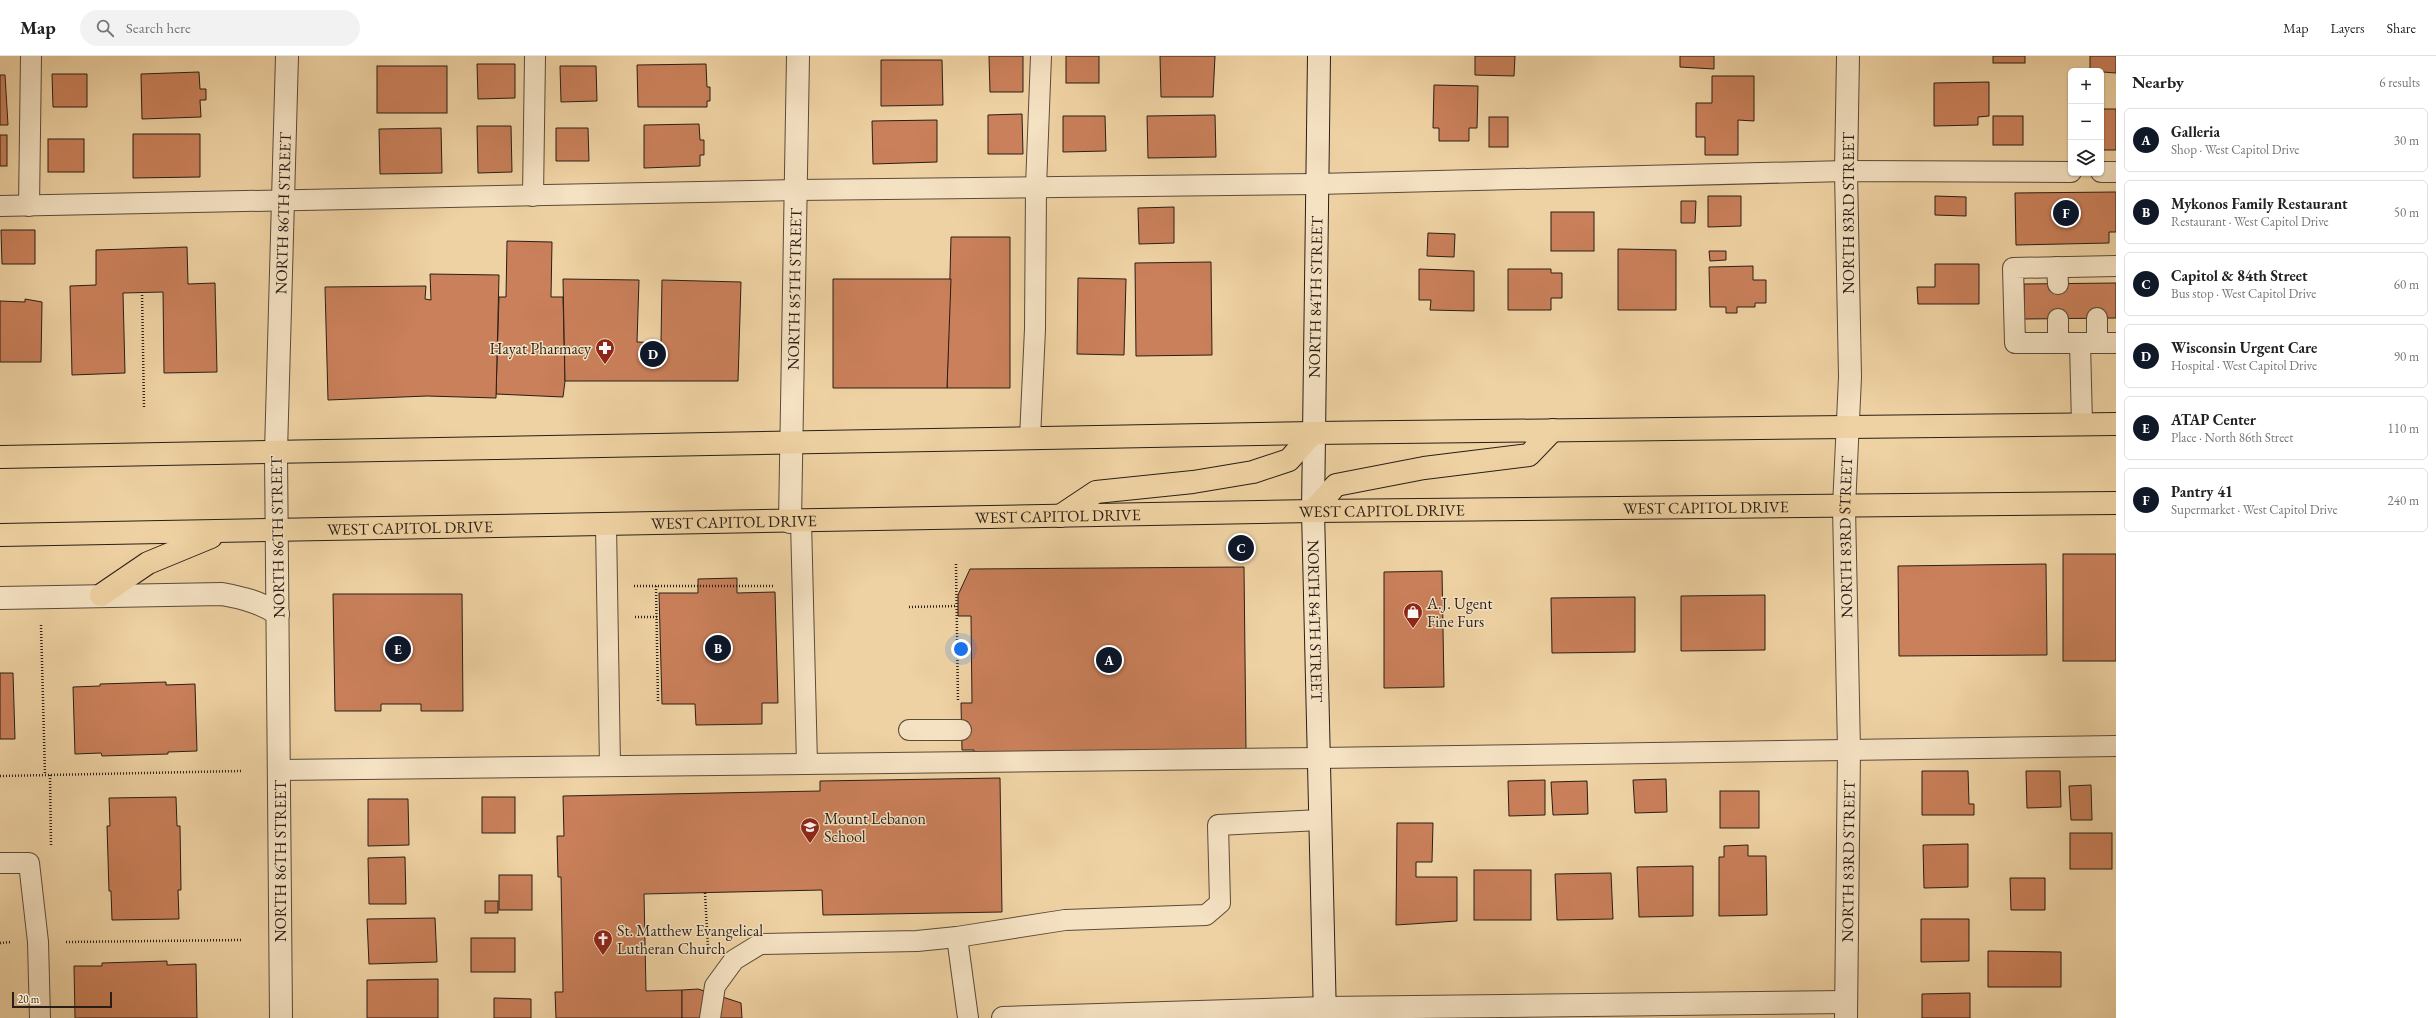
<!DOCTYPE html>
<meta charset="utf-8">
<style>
body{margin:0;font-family:"EB Garamond",serif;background:#f2f2f2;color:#222}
.controls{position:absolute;right:12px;top:12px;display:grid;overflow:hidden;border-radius:6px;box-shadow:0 1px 3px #0004}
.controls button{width:36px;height:36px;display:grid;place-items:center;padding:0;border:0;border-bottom:1px solid #e0e0e0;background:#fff;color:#222;font:20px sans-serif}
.scale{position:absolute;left:12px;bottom:10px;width:100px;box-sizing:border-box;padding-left:4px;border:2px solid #291e17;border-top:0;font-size:11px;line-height:14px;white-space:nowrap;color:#291e17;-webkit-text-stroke:3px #f5e2c3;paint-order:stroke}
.you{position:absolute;left:961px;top:593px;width:14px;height:14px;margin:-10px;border:3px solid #fff;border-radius:50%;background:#1a73e8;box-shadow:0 0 0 6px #1a73e833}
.badge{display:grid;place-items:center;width:26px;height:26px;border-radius:50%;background:#111827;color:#fff;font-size:13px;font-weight:700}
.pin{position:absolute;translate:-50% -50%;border:2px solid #fff;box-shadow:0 1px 4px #0006}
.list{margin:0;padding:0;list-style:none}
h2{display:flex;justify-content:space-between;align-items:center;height:52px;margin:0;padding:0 16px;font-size:17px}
h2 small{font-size:13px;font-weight:400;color:#767676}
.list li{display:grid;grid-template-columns:26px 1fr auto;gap:12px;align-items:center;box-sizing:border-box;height:64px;margin:0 8px 8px;padding:0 8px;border:1px solid #e0e0e0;border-radius:6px}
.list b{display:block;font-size:15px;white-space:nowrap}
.list p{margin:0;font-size:13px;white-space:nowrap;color:#767676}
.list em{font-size:13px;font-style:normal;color:#767676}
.icon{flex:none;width:22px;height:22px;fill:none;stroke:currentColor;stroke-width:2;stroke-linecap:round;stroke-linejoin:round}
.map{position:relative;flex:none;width:2116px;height:962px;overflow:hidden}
header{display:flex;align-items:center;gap:24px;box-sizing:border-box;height:56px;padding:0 20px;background:#fff;border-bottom:1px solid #e0e0e0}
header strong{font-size:19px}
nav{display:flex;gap:22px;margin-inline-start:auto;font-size:14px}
.search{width:280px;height:36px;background:#f2f2f2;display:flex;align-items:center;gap:10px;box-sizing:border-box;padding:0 14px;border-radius:22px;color:#767676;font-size:15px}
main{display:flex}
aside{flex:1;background:#fff}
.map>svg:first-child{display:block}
.building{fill:#ca805a;stroke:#291e17}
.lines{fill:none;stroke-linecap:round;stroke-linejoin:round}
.lane-casing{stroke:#5a4b3a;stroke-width:22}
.street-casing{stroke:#5a4b3a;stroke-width:24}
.secondary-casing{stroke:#291e17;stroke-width:24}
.primary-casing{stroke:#291e17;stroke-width:24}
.path{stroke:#291e17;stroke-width:2.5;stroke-dasharray:1 2;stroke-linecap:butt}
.lane{stroke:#f5e2c3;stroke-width:20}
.street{stroke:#f5e2c3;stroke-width:22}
.secondary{stroke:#f5e2c3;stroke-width:22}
.primary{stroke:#efd2a3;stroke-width:22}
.labels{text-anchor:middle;stroke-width:3;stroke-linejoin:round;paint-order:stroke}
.street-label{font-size:16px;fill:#291e17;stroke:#f5e2c3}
.poi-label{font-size:16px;fill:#291e17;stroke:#f5e2c3;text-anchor:start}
</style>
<header>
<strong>Map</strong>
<div class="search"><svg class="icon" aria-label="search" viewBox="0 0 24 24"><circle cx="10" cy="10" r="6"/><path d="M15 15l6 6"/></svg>Search here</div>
<nav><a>Map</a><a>Layers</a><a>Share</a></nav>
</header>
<main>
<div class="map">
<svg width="2116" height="962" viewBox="0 0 2116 962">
<rect width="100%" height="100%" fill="#efd2a3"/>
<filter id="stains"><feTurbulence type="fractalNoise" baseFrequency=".005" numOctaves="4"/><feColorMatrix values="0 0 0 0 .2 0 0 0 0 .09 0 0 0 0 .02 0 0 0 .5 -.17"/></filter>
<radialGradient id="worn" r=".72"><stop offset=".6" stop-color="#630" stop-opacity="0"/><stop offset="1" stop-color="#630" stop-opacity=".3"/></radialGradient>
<g class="building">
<polygon points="989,0 1023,0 1023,36 990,36"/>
<rect x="1066" y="0" width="33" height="27"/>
<polygon points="1160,0 1215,0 1213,41 1161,41"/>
<polygon points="1475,0 1515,0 1514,20 1475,19"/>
<polygon points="1680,0 1714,0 1714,13 1680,11"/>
<rect x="1993" y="0" width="32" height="7"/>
<polygon points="2090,0 2116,0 2116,17 2090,15"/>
<polygon points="881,4 942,4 943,49 881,50"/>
<polygon points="477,8 515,8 515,42 478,43"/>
<polygon points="706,8 707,31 710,31 710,45 707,45 707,51 638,51 637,9"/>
<rect x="377" y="10" width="70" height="47"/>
<polygon points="560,10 596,10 597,45 561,46"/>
<polygon points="199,16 200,33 206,33 206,44 200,44 201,61 142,63 141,18"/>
<polygon points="52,18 87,18 87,51 53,51"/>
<polygon points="0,19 5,19 8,69 0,69"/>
<polygon points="1712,20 1754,20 1754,65 1738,64 1738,99 1705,99 1705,81 1696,81 1696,47 1712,47"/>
<polygon points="1989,26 1989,60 1978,61 1978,69 1934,70 1934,27"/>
<polygon points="1434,29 1478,30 1477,72 1469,72 1469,85 1439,85 1439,72 1433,72"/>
<rect x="2101" y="53" width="15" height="41"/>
<polygon points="1022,58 1023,98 988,98 988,59"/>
<polygon points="1215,59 1216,101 1148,102 1147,60"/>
<polygon points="1063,60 1105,60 1106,95 1063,96"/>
<rect x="1993" y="60" width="30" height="29"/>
<rect x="1489" y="61" width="19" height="30"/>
<polygon points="937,64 937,106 873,108 872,65"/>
<polygon points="699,68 700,84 704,84 704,99 700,99 700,110 644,112 644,69"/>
<polygon points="477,70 511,70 512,116 478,117"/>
<polygon points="441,72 442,117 380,118 379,73"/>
<polygon points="556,72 588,72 589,105 556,105"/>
<polygon points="133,78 200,78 200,121 133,122"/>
<rect x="0" y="79" width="7" height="31"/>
<rect x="48" y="83" width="36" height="33"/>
<polygon points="2116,136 2116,176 2109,176 2109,187 2016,189 2015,137"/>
<polygon points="1708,140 1741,140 1741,170 1708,171"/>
<polygon points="1935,140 1966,141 1966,160 1935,159"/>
<polygon points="1681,145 1696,145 1695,167 1681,167"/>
<polygon points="1174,151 1174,187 1139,188 1138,152"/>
<rect x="1551" y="156" width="43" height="39"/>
<polygon points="1,174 35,174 35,208 2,208"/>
<polygon points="1428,177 1455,178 1454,201 1427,200"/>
<polygon points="951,181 1010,181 1010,332 947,332"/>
<polygon points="507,185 552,186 551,241 563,241 565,325 563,341 496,338 499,241 506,241"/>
<polygon points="187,191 188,228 215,227 217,316 164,317 163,236 123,237 125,317 72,319 70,230 96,229 96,194"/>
<polygon points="1618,193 1676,194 1676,254 1618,254"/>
<polygon points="1709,195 1726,195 1726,204 1710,205"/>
<polygon points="1211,206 1212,299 1136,300 1135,207"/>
<polygon points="1935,208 1979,208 1979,248 1918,248 1917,231 1935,231"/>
<polygon points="1753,210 1753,224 1766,224 1766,247 1755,247 1755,251 1737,251 1737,257 1726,257 1726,251 1710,251 1709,211"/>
<polygon points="1419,213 1474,215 1474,255 1430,254 1431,244 1419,244"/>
<polygon points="1508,213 1551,213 1551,217 1562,217 1562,242 1551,242 1551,254 1508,254"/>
<polygon points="430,218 499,219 496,342 427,340 328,344 325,231 426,230 425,243 431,244"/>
<polygon points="1078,222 1126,223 1124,299 1077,298"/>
<polygon points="563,223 639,224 637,286 661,287 662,224 741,226 738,325 565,325"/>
<polygon points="833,223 951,223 947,332 833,332"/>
<polygon points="2116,227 2116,262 2024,263 2024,228"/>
<polygon points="25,243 42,246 41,306 0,306 0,245 25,246"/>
<rect x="2063" y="498" width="53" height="107"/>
<polygon points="2046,508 2047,599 1899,600 1898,510"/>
<polygon points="1244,511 1246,693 974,696 974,694 962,694 961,647 972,647 971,560 958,560 958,539 970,513"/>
<polygon points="1442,515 1444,631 1384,632 1384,516"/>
<polygon points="737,522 737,537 775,536 778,647 762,647 762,668 696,669 695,648 662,648 659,537 698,537 698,523"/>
<polygon points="333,538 462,538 463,655 421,655 421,648 381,648 381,655 335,655"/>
<polygon points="1765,539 1765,594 1681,595 1681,540"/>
<polygon points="1635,541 1635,596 1552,597 1551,542"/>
<polygon points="0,617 13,617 15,683 0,683"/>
<polygon points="166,626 166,629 195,628 197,695 168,696 168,698 102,700 101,697 75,698 73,631 100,630 100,628"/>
<polygon points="1922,715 1968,715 1969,748 1974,748 1974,759 1922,759"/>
<polygon points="2026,715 2060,715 2061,751 2027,752"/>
<polygon points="1000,722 1002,856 823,859 822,834 644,838 646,935 682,934 682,962 556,962 555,936 563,936 561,821 558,821 557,780 564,780 563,740 820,735 820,725"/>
<polygon points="1666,723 1667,756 1635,757 1633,724"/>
<polygon points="1545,724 1545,759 1509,760 1508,725"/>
<polygon points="1587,725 1588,758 1553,759 1551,726"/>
<polygon points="2091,729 2092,764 2071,764 2069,730"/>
<rect x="1720" y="735" width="39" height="37"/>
<polygon points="176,741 177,770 180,770 181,834 178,834 179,863 112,864 111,835 109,835 107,770 110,770 109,742"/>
<rect x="482" y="741" width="33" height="36"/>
<polygon points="368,743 408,743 409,789 368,790"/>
<polygon points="1397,767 1433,767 1432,806 1416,806 1416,821 1457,821 1457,865 1396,869"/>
<rect x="2070" y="777" width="42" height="36"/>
<polygon points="1968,788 1968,831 1924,832 1923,789"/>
<polygon points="1748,789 1748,800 1766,800 1767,859 1719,860 1719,801 1724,801 1724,790"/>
<polygon points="405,801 406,848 369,848 368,802"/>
<polygon points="1693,810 1693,860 1639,861 1637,811"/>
<rect x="1474" y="814" width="57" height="50"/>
<polygon points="1611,817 1613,863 1557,864 1555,818"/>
<rect x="499" y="819" width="33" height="35"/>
<polygon points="2010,822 2045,822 2045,854 2011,854"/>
<rect x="485" y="845" width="13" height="12"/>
<polygon points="435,862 437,906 369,908 367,863"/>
<polygon points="1921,863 1969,863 1969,905 1921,906"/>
<rect x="471" y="882" width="44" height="34"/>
<polygon points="1988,895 2061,896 2061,931 1988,931"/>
<polygon points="167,905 167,909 196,908 197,962 75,962 74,910 102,910 102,907"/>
<polygon points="438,923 438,962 367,962 367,924"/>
<polygon points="698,933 741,947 742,962 682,962 682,934"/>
<polygon points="1970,937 1970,962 1922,962 1922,938"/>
<polygon points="494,942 531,943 531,962 494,962"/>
</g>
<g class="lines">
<g class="lane-casing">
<g id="lane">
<polyline points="2101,116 2116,116"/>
<polyline points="533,140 535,0"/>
<polyline points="0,150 797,134 1317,128 1846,115 2071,116"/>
<polyline points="29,150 31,0"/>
<polyline points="2116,210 2013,212 2015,287 2116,287"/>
<polyline points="2057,211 2058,228"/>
<polyline points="2097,262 2097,287"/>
<polyline points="2058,263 2058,287"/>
<polyline points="2080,287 2082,368"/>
<polyline points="1030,382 1035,273 1036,131 1041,0"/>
<polyline points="801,465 807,708"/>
<polyline points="606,469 610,710"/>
<polyline points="909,674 961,674"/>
<polyline points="279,714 1319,702 2116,690"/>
<polyline points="0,807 29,807 38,886 40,962"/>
<polyline points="957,881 968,962"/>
<polyline points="710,962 715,930 734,904 760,888 917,885 957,881 1065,864 1206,859 1220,847 1218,769 1320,764"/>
</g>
</g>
<g class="street-casing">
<g id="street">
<path id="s1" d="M790,466L798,0"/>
<path d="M0,542L222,538C243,542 260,546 278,558"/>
<path id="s2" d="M281,962L276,396L287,0"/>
<polyline points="1003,962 1325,952 1846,946"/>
<path id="s3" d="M1846,962L1849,694L1844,451L1850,321L1846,115L1848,0"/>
</g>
</g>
<g class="secondary-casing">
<g id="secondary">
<path id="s4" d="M1319,0L1313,455L1325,962"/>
</g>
</g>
<g class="primary-casing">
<g id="primary">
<polyline points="0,401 1313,377 2116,368"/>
<polyline points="1313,455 1336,429 1424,412 1529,399 1553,374"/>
<polyline points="1060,460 1096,436 1193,426 1253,416 1289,404 1313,377"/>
<path id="s5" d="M0,479L1313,455L2116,447"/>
<polyline points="101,539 148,507 211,481"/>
</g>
</g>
<g class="path">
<polyline points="142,236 144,351"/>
<polyline points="956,508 958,645"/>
<polyline points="634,530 775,530"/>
<polyline points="656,530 658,645"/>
<polyline points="909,551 957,550"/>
<polyline points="635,561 657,561"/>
<polyline points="41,569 45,719"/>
<polyline points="50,719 51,789"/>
<polyline points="0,720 241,715"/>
<polyline points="705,837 708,892"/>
<polyline points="66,886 242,884"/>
<polyline points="0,887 11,886"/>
</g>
<use href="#lane" class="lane"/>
<use href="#street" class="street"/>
<use href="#secondary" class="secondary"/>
<use href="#primary" class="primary"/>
</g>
<defs>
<g id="pharmacy-pin" transform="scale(1)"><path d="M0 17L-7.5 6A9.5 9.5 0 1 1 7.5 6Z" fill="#8f2418" stroke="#f5e2c3"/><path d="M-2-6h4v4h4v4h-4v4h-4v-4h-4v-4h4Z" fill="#fff"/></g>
<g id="shop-pin" transform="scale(1)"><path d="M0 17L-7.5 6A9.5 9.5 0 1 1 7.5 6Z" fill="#8f2418" stroke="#f5e2c3"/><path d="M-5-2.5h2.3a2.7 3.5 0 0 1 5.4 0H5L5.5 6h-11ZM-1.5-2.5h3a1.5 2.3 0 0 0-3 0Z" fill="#fff"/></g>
<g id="school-pin" transform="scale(1)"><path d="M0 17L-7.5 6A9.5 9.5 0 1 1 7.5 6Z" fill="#8f2418" stroke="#f5e2c3"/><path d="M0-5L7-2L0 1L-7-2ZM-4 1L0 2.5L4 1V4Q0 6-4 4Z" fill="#fff"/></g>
<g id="church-pin" transform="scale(1)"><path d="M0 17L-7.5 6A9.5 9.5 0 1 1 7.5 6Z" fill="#8f2418" stroke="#f5e2c3"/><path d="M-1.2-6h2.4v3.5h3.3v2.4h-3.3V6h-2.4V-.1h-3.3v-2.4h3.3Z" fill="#fff"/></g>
</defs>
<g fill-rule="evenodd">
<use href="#pharmacy-pin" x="605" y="292"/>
<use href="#shop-pin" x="1413" y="556"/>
<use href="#school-pin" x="810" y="771"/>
<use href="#church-pin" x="603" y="883"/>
</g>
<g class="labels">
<g class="street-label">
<text dy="6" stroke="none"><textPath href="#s2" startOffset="805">NORTH 86TH STREET</textPath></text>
<text transform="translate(1848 157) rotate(-90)" y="6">NORTH 83RD STREET</text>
<text dy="6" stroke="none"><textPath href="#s1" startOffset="233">NORTH 85TH STREET</textPath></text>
<text transform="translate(1315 241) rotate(-89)" y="6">NORTH 84TH STREET</text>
<text dy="6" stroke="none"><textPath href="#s5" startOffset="1706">WEST CAPITOL DRIVE</textPath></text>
<text dy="6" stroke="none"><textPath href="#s5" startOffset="1382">WEST CAPITOL DRIVE</textPath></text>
<text dy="6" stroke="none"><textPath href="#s5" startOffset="1058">WEST CAPITOL DRIVE</textPath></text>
<text dy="6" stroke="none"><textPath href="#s5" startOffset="734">WEST CAPITOL DRIVE</textPath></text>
<text dy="6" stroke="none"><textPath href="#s5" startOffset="410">WEST CAPITOL DRIVE</textPath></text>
<text transform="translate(277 481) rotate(-91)" y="6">NORTH 86TH STREET</text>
<text dy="6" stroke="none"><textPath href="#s3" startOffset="481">NORTH 83RD STREET</textPath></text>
<text dy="6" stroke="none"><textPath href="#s4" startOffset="565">NORTH 84TH STREET</textPath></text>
<text transform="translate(280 805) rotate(-90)" y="6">NORTH 86TH STREET</text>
<text dy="6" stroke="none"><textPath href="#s3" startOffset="157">NORTH 83RD STREET</textPath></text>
</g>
<g class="poi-label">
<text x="591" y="298" text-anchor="end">Hayat Pharmacy</text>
<text x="1427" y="553">A.J. Ugent<tspan x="1427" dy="18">Fine Furs</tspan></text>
<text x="824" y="768">Mount Lebanon<tspan x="824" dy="18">School</tspan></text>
<text x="617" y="880">St. Matthew Evangelical<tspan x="617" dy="18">Lutheran Church</tspan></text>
</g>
</g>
<rect width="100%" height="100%" filter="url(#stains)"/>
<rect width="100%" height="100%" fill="url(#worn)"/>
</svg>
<div class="controls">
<button>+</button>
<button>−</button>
<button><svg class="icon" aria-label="layers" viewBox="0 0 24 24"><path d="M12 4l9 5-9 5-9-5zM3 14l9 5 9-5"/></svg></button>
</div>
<div class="scale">20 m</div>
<div class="you"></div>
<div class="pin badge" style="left:1109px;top:604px">A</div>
<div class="pin badge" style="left:718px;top:592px">B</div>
<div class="pin badge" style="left:1241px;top:492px">C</div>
<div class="pin badge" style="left:653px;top:298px">D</div>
<div class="pin badge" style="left:398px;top:593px">E</div>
<div class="pin badge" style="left:2066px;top:157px">F</div>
</div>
<aside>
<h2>Nearby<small>6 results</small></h2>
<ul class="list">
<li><span class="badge">A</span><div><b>Galleria</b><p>Shop · West Capitol Drive</p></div><em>30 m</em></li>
<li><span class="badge">B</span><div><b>Mykonos Family Restaurant</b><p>Restaurant · West Capitol Drive</p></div><em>50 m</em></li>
<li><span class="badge">C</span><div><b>Capitol &amp; 84th Street</b><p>Bus stop · West Capitol Drive</p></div><em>60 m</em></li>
<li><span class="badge">D</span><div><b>Wisconsin Urgent Care</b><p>Hospital · West Capitol Drive</p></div><em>90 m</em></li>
<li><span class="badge">E</span><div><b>ATAP Center</b><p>Place · North 86th Street</p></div><em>110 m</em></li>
<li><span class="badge">F</span><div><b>Pantry 41</b><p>Supermarket · West Capitol Drive</p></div><em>240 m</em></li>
</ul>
</aside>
</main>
